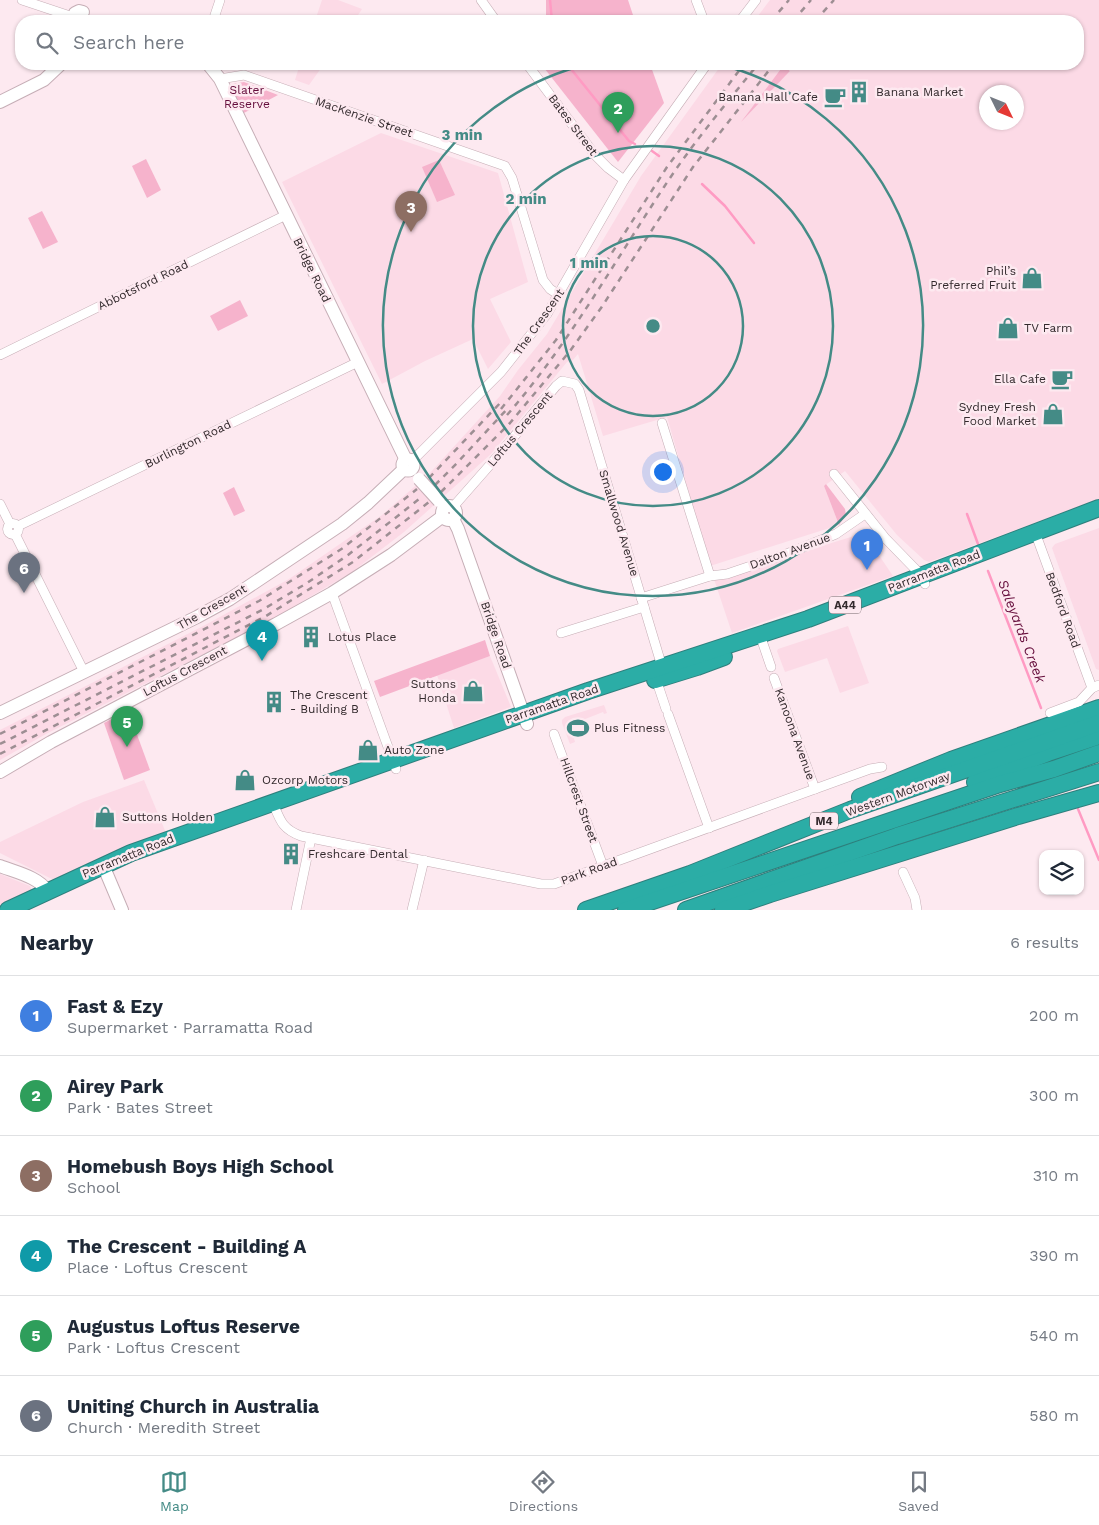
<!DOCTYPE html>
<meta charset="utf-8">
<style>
body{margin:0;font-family:"Work Sans",sans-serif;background:#f2f2f3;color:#1f2937}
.controls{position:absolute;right:15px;bottom:15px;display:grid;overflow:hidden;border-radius:10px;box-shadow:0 1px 4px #0004}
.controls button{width:45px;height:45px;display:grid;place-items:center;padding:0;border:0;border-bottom:1px solid #e0e1e3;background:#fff;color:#1f2937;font:25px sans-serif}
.compass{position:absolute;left:979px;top:85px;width:45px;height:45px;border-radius:50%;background:#fff;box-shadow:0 1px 4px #0004;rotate:133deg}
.you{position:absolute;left:662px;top:471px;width:18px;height:18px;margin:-12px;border:4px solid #fff;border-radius:50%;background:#1a73e8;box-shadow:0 0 0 8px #1a73e833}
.badge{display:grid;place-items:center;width:32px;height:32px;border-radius:50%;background:#448b86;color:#fff;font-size:16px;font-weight:700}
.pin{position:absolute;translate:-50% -41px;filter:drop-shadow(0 1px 2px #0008)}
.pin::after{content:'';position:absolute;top:26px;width:18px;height:15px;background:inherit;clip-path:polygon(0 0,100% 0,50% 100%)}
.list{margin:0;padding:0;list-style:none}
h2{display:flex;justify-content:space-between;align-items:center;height:65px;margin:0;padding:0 20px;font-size:21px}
h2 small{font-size:16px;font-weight:400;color:#747a83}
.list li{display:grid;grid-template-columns:32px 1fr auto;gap:15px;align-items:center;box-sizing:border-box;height:80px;padding:0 20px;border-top:1px solid #e0e1e3}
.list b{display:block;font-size:19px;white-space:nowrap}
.list p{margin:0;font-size:16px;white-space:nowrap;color:#747a83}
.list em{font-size:16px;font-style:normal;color:#747a83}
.icon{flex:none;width:28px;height:28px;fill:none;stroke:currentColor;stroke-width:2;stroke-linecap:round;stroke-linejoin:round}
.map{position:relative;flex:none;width:1099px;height:910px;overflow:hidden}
.search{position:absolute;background:#fff;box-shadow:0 1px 4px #0004;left:15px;right:15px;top:15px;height:55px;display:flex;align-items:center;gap:12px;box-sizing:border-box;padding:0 18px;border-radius:20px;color:#747a83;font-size:19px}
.sheet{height:545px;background:#fff}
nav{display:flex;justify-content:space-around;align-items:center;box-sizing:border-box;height:70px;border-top:1px solid #e0e1e3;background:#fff;font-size:14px;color:#747a83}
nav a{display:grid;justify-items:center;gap:2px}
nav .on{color:#448b86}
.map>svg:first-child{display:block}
.built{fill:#fcdae6;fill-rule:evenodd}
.green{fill:#f6b3cc}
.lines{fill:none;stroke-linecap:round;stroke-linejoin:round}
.stream{stroke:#ff9bc3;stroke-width:2.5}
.street-casing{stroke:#c6aeb6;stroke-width:10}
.secondary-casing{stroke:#c6aeb6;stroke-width:14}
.highway-casing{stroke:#2e7f7c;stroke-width:18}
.street{stroke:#fff;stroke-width:9}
.secondary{stroke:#fff;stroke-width:12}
.highway{stroke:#2bada6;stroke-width:16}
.rail{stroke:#9d8e93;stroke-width:2.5;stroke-dasharray:6 6;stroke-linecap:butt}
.secondary-bridge-casing{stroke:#c6aeb6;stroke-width:14;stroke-linecap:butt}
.secondary-bridge{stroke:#fff;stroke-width:12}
.ring{fill:none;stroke:#448b86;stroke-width:2.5}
.labels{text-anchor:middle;stroke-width:5;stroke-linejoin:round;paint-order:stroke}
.shield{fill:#fde9f0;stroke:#706368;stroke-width:1}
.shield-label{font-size:11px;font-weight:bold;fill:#332a2d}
.park-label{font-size:12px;fill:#630b3a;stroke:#fde9f0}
.poi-label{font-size:12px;fill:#332a2d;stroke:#fde9f0;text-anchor:start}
.street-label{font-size:12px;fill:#332a2d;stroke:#fde9f0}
.water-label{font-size:14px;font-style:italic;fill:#670f3d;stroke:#fde9f0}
.centre{fill:#448b86;stroke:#fde9f0;stroke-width:2.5}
.ring-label{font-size:15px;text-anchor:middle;font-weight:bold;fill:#448b86;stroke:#fde9f0;stroke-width:5;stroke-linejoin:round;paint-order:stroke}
</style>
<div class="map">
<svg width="1099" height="910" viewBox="0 0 1099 910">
<rect width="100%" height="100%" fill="#fde9f0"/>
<g class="built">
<polygon points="322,0 338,0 362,9 354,21 315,21"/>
<path d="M770,0H1099V499L929,562L924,560L897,535L845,471L824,486L839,525L710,566L667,417L603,436L578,354L573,360L567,362L491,454L404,532L352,572L269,621L46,734L0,760V730L207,624L289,579L382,515L429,474L500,396L518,370L547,334L641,176L722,64H1078V21H754ZM783,66L790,71L744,118ZM986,92H1016V122H986Z"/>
<polygon points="300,64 324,64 309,85 295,80"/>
<polygon points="381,133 498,173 528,282 490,299 511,342 488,369 473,339 425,361 382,384 282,182"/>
<polygon points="1099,528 1099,670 1096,669 1052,548 1055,544"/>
<polygon points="864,533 893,576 732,633 714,579"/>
<polygon points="848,626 869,683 840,693 827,658 785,672 777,651 778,649"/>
<polygon points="490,656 511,707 454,728 437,675"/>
<polygon points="604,705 607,713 604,714 603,712 570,725 575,742 570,744 562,723 562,720 565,717"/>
<polygon points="144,780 166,833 95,860 54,880 0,853 0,842 83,802"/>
<polygon points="0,874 30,886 32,890 0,906"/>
</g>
<g class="green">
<polygon points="546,0 628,0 635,21 511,21 507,16 546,16"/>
<polygon points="541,64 650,64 664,103 618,162"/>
<polygon points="783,66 790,71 741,122"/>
<polygon points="244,82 278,95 242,114 227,85"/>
<polygon points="146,159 161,190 147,198 132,166"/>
<polygon points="439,160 455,195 437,202 422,167"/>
<polygon points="42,211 58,242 43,249 28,218"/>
<polygon points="240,300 248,316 218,331 210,316"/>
<polygon points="826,484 845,509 846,515 839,525 824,486"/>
<polygon points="234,487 245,511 234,516 223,493"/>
<polygon points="485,640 490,656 380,697 374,681"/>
<polygon points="128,710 150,770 124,780 104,723"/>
</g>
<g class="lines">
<g class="stream">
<polyline points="550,0 552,21"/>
<polyline points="567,64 629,141 635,144"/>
<polyline points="652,151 659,156"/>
<polyline points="702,184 725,206 754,243"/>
<polyline points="967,514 978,544"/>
<polyline points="988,571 1041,708"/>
<polyline points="1078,809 1099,860"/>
</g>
<g class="street-casing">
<g id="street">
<polyline points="22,0 73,17"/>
<polyline points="481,0 496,21"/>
<polyline points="696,0 704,21"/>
<polyline points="213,21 220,0"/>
<polyline points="740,21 756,0"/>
<polyline points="527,64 595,155 608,168 624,180"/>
<polyline points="220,79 244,75 505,166 512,178 543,280 550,289 559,295"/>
<polyline points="0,355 286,215"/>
<polyline points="662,423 710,576"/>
<polyline points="412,461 501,372 547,314 624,180 707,64"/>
<polyline points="834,474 886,539 922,576 925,584"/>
<polyline points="0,504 10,524"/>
<polyline points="453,507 503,450 556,386 562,381 575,384 579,390 660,660 656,679 666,709"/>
<circle cx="13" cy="529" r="5.5"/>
<polyline points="18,526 358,362"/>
<polyline points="1035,532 1092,688"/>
<polyline points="15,534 84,672"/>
<polyline points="332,593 396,769"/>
<polyline points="641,598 710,576 727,574 789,553 836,534 865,514"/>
<polyline points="561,633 644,607"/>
<polyline points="760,635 771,667"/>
<polyline points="774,678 815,789"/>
<polyline points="1050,713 1079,702 1092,688 1099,685"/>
<polyline points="668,714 709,828"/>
<polyline points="554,734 603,866"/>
<path d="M273,803C280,820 282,829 301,836L541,884H554L870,769L882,767"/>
<polyline points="903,872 915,898 917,910"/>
<polyline points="296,910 311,838"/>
<polyline points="412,910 424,860"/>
</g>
</g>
<g class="secondary-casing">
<g id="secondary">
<polyline points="73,21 75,13 79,11 83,12"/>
<polyline points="208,64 220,79 406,460"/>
<polyline points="0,102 44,80 61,64"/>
<circle cx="408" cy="465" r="5.5"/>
<circle cx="449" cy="513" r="7"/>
<polyline points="453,519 458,529 527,724"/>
<polyline points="0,713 197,617 230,599 342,524 368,503 404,469"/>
<polyline points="0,772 51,742 276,624 332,593 391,555 443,516"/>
<polyline points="103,865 122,910"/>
<path d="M0,866C15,872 39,877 47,891"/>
</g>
</g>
<g class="highway-casing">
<g id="highway">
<polyline points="655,680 697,667 724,657"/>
<polyline points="975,782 1048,753 1099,736"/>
<polyline points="860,797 951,760 1099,708"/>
<polyline points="8,910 131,853 588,691 808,619 1099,508"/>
<polyline points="586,910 690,874 850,810 1099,723"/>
<polyline points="626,910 1000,784 1054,769 1099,753"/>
<polyline points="686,910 897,836 1099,772"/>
<polyline points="723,910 770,894 1018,816 1099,793"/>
</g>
</g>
<use href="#street" class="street"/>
<use href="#secondary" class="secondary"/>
<use href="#highway" class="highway"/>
<g class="rail">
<polyline points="771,21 789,0"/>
<polyline points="793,21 811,0"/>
<polyline points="815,21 834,0"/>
<polyline points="501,409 556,340 667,167 744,64"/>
<path d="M507,415C568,345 613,264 664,187C692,144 726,104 758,64"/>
<polyline points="429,478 503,400"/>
<polyline points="435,485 457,463 509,407"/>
<polyline points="441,492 510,423 570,351 601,308 693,167 774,64"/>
<polyline points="0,734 259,601 343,548 417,489"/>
<polyline points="0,744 262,610 307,583 348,555 423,496"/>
<polyline points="0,754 266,616 353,562 429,502"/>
</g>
<g class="secondary-bridge-casing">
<polyline id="secondary-bridge" points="419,479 439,501"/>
</g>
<use href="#secondary-bridge" class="secondary-bridge"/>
</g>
<g class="ring">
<circle cx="653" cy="326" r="90"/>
<circle cx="653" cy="326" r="180"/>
<path d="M718 64A270 270 0 1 1 588 64"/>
</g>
<defs>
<g id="building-bare" transform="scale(1.725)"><path d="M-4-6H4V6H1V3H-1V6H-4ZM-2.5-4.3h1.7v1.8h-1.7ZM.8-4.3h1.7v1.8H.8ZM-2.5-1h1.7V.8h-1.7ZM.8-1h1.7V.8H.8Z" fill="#448b86" stroke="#fde9f0" stroke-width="2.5" paint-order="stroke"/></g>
<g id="cafe-bare" transform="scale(1.725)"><path d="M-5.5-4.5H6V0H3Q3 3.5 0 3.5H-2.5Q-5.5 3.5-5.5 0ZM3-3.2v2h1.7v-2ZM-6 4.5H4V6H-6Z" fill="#448b86" stroke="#fde9f0" stroke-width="2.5" paint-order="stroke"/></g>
<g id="shop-bare" transform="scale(1.725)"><path d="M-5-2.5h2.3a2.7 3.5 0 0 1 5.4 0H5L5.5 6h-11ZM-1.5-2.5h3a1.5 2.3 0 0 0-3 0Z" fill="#448b86" stroke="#fde9f0" stroke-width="2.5" paint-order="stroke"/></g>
<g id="stadium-bare" transform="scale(1.725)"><path d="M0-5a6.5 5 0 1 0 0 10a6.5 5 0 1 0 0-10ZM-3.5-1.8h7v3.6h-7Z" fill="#448b86" stroke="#fde9f0" stroke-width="2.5" paint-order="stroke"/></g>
</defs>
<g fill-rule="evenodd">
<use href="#building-bare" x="859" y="92"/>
<use href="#cafe-bare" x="835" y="97"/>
<use href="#shop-bare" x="1032" y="278"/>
<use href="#shop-bare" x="1008" y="328"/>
<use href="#cafe-bare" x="1062" y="379"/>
<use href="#shop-bare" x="1053" y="414"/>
<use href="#building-bare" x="311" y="637"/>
<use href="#shop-bare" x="473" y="691"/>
<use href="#building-bare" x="274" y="702"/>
<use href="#stadium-bare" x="578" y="728"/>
<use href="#shop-bare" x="368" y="750"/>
<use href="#shop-bare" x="245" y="780"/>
<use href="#shop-bare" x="105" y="817"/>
<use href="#building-bare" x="291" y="854"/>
</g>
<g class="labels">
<g class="shield">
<rect x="829" y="596.5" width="32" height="17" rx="4"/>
<rect x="810" y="812.5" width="28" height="17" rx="4"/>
</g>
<g class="shield-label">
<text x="845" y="609">A44</text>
<text x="824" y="825">M4</text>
</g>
<g class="park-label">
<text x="247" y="94">Slater<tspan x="247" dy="14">Reserve</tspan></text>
</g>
<g class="poi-label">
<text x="876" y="96">Banana Market</text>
<text x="818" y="101" text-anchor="end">Banana Hall Cafe</text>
<text x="1016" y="275" text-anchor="end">Phil’s<tspan x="1016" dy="14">Preferred Fruit</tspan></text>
<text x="1024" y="332">TV Farm</text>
<text x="1046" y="383" text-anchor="end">Ella Cafe</text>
<text x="1036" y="411" text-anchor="end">Sydney Fresh<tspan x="1036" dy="14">Food Market</tspan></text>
<text x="328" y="641">Lotus Place</text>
<text x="456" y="688" text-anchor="end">Suttons<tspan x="456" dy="14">Honda</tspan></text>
<text x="290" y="699">The Crescent<tspan x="290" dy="14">- Building B</tspan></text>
<text x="594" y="732">Plus Fitness</text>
<text x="384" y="754">Auto Zone</text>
<text x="262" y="784">Ozcorp Motors</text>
<text x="122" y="821">Suttons Holden</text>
<text x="308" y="858">Freshcare Dental</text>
</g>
<g class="street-label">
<text transform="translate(364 117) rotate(19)" y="4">MacKenzie Street</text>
<text transform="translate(573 125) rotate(53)" y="4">Bates Street</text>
<text transform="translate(312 270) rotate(64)" y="4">Bridge Road</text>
<text transform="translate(143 285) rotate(-26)" y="4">Abbotsford Road</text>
<text transform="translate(539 322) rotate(-55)" y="4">The Crescent</text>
<text transform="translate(520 429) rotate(-50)" y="4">Loftus Crescent</text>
<text transform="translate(188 444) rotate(-26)" y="4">Burlington Road</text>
<text transform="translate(619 523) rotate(73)" y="4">Smallwood Avenue</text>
<text transform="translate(790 551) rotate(-20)" y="4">Dalton Avenue</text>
<text transform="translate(934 571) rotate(-21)" y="4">Parramatta Road</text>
<text transform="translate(212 607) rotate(-30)" y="4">The Crescent</text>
<text transform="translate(1063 610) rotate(70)" y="4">Bedford Road</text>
<text transform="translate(496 635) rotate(71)" y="4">Bridge Road</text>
<text transform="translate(185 671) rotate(-28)" y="4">Loftus Crescent</text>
<text transform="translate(552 704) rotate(-19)" y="4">Parramatta Road</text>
<text transform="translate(795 734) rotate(70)" y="4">Kanoona Avenue</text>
<text transform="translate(898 794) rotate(-20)" y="4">Western Motorway</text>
<text transform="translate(579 800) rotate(70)" y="4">Hillcrest Street</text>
<text transform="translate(128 856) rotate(-22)" y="4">Parramatta Road</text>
<text transform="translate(589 871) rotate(-20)" y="4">Park Road</text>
</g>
<g class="water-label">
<text transform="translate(1022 631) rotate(69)" y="5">Saleyards Creek</text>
</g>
</g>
<circle cx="653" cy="326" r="8" class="centre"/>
<g class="ring-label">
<text x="462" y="140">3 min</text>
<text x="526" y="204">2 min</text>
<text x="589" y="268">1 min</text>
</g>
</svg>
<div class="controls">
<button><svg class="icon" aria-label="layers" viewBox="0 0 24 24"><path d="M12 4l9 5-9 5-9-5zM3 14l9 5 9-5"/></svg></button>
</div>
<svg class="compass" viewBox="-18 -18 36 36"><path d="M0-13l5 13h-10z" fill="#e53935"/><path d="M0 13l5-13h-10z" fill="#747a83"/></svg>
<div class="you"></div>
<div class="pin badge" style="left:867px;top:570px;background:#3f7fe0">1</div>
<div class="pin badge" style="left:618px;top:133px;background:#2e9e5b">2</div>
<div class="pin badge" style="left:411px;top:232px;background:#8d6e63">3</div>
<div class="pin badge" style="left:262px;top:661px;background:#0f9aa8">4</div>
<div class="pin badge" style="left:127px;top:747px;background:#2e9e5b">5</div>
<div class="pin badge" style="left:24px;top:593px;background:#6b7280">6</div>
<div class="search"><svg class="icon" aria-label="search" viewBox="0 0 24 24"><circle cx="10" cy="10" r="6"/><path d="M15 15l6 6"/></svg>Search here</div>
</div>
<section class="sheet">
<h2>Nearby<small>6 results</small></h2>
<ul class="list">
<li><span class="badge" style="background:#3f7fe0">1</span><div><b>Fast &amp; Ezy</b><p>Supermarket · Parramatta Road</p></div><em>200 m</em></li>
<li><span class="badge" style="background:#2e9e5b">2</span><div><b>Airey Park</b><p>Park · Bates Street</p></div><em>300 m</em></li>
<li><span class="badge" style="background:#8d6e63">3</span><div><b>Homebush Boys High School</b><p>School</p></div><em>310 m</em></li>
<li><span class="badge" style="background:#0f9aa8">4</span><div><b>The Crescent - Building A</b><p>Place · Loftus Crescent</p></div><em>390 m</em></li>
<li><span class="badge" style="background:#2e9e5b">5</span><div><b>Augustus Loftus Reserve</b><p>Park · Loftus Crescent</p></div><em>540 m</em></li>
<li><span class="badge" style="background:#6b7280">6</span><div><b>Uniting Church in Australia</b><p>Church · Meredith Street</p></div><em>580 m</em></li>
</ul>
</section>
<nav>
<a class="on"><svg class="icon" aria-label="map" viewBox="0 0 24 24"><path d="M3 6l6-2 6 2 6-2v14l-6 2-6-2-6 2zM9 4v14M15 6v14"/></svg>Map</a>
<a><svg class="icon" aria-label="directions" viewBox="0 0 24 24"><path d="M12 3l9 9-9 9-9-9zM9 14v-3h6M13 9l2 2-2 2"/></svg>Directions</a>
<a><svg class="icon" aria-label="saved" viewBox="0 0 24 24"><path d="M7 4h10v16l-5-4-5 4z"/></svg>Saved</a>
</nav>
